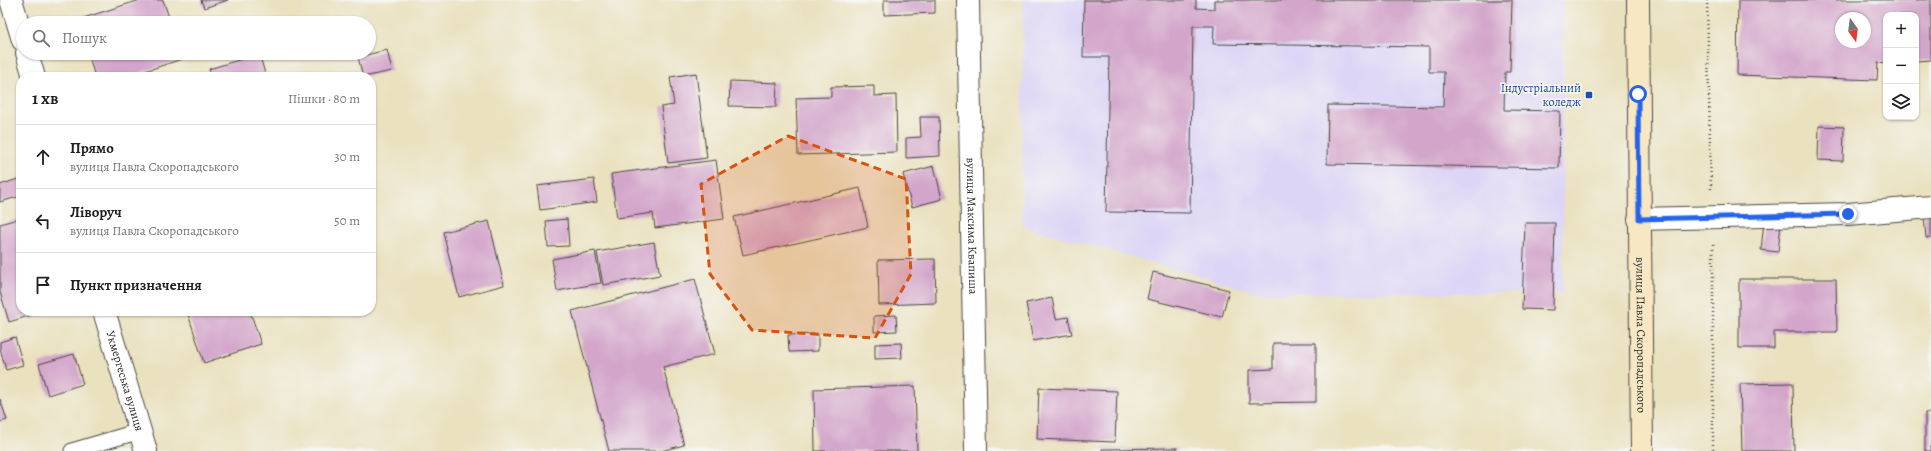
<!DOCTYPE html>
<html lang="uk">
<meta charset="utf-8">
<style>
body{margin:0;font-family:Alegreya,serif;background:#f2f2f2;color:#202124}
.controls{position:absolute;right:12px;top:12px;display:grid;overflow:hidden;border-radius:8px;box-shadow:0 1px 3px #0004}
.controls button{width:36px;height:36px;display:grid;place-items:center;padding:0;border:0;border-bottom:1px solid #e0e0e0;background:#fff;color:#202124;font:20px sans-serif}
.compass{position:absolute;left:1835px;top:12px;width:36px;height:36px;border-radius:50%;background:#fff;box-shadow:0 1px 3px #0004;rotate:166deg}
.stop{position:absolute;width:12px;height:12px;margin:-9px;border:3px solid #2563eb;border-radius:50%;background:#fff}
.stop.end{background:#2563eb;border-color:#fff;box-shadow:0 1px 4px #0008}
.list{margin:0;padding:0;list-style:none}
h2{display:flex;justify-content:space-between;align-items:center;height:52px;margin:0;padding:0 16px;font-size:17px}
h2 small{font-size:13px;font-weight:400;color:#757577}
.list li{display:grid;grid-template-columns:26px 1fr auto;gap:12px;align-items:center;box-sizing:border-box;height:64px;padding:0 16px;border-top:1px solid #e0e0e0}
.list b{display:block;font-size:15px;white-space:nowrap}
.list p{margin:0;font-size:13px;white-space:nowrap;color:#757577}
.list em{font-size:13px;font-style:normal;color:#757577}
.icon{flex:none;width:22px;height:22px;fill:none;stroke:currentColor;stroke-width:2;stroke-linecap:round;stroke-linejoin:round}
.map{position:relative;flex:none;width:1931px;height:451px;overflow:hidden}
.search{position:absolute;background:#fff;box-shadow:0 1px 3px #0004;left:16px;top:16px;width:360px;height:44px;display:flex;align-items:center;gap:10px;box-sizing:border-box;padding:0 14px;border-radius:22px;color:#757577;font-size:15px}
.panel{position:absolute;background:#fff;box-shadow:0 1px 3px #0004;left:16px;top:72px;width:360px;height:244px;border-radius:16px}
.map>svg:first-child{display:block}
.built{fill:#ddd5f6}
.building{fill:#d3a5ca;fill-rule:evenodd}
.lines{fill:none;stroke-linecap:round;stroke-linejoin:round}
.lane-casing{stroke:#484641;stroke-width:17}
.street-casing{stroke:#484641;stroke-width:24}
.secondary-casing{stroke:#484641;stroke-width:24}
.path{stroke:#484641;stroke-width:2.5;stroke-dasharray:1 3;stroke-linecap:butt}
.lane{stroke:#fff;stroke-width:15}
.street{stroke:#fff;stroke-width:22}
.secondary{stroke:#f7e8c3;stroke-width:22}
.route{stroke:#2563eb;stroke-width:5}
.marked{fill:#d5540f;fill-opacity:0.2;stroke:#d5540f;stroke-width:3;stroke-dasharray:8 5;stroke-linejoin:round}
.transit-dot{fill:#1a4fb4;stroke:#f6f6f2;stroke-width:1.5}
.labels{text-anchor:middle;stroke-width:3;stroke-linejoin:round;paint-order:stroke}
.transit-label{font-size:12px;fill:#164399;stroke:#f6f6f2;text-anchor:end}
.street-label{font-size:12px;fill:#2b2b2b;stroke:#f6f6f2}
</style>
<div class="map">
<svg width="1931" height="451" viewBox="0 0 1931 451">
<rect width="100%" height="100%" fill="#f6f6f2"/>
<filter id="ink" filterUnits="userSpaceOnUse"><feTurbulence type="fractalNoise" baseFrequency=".025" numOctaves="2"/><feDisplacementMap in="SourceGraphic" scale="8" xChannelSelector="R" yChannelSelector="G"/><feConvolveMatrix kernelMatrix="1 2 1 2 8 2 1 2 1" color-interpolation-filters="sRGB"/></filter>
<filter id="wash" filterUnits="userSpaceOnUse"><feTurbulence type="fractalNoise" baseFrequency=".012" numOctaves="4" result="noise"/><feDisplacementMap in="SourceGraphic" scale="16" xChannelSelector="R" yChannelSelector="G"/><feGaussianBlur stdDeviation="0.9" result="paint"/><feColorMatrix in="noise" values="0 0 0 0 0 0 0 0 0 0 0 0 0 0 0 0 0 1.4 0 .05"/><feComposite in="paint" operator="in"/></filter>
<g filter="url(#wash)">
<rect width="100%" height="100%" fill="#eae1bf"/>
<polygon class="built" points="1023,0 1563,0 1563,293 1259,293 1022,226"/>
<g id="blocks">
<g class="building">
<polygon points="140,0 163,0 171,23 78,23 77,20"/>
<polygon points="201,0 228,0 204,8"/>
<polygon points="884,0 935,0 935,13 884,15"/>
<polygon points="1084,0 1196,0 1196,8 1214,9 1214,0 1512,0 1510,72 1505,72 1504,110 1560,111 1559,168 1327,164 1328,105 1443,107 1444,72 1429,72 1429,47 1213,44 1214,26 1193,26 1190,213 1106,212 1109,57 1083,57"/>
<path d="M1738,0H1931V60L1916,61V15H1886V62L1878,63L1877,80L1737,75ZM1841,18H1865V42H1841Z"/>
<polygon points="387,50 392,71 363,77 358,57"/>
<polygon points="88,53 181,53 182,59 127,77 95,77"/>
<polygon points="241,53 259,53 266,77 211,77 209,69 242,59"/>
<polygon points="696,73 707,158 668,163 661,107 674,105 670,77"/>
<polygon points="730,81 777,83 776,107 729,106"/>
<polygon points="874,86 874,96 896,95 897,152 798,155 796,98 831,97 831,87"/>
<polygon points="920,117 939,117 940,156 906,158 906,138 921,137"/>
<polygon points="1819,126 1844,127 1843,161 1818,160"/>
<polygon points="716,160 724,219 655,228 653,213 617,218 611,174"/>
<polygon points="934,166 942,199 912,207 903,174"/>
<polygon points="21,178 21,196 0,202 0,185"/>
<polygon points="594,179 597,202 540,210 537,186"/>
<polygon points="860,188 868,227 743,255 734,217"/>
<polygon points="1931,215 1931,238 1926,238 1924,216"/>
<polygon points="21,218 21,311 45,311 9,322 0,292 0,224"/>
<polygon points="567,219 569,246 548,247 546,221"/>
<polygon points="489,221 504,285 459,297 443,232"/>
<polygon points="1764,222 1781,223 1778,252 1761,250"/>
<polygon points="1525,223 1555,223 1553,310 1522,309"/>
<polygon points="654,242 660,275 603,285 597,252"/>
<polygon points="595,251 601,283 557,291 552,259"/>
<polygon points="935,259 936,303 879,305 878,260"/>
<polygon points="1153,272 1229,290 1222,317 1147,299"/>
<polygon points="695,279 715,354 663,367 684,445 661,451 609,451 572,311"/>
<polygon points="1739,279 1836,279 1837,332 1774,332 1774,348 1739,348"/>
<polygon points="1052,298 1056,319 1068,317 1072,334 1033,341 1026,303"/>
<polygon points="187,311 250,311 261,344 204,363"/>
<polygon points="896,315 897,331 874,332 874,316"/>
<polygon points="818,334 818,351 789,352 788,335"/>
<polygon points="15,337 23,365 6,370 0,349 0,342"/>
<polygon points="901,343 902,358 875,359 875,344"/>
<polygon points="1273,343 1316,343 1316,402 1249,403 1249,370 1273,369"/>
<polygon points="74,354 83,384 48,395 39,364"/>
<polygon points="1793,383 1794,451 1742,451 1740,384"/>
<polygon points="915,386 917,451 815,451 814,389"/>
<polygon points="1039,388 1117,391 1115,442 1037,439"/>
<polygon points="0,399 7,420 0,422"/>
<rect x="1925" y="413" width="6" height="38"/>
<polygon points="1177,448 1177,451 1102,451 1102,449"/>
</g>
</g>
</g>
<g filter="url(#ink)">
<use href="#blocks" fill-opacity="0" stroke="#484641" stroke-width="1"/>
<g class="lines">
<g class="lane-casing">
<polyline id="lane" points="72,451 140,431"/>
</g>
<g class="street-casing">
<g id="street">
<polyline points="11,0 23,40"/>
<path id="s1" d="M968,0L976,451"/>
<polyline points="27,53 34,77"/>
<polyline points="1639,219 1848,214 1931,207"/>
<path id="s2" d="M104,311L146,451"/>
</g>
</g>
<g class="secondary-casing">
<g id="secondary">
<path id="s3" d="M1638,0L1642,451"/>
</g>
</g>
<g class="path">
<polyline points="1707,0 1711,191"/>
<polyline points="1713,244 1713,451"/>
</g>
<use href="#lane" class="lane"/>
<use href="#street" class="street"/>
<use href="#secondary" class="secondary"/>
</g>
</g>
<g class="lines" filter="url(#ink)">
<polyline class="route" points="1638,94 1639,219 1848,214"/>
</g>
<path class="marked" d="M788,136L906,179L911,274L875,338L752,330L710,274L701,184Z"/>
<rect class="transit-dot" x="1585" y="91" width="8" height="8" rx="2"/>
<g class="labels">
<g class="transit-label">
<text x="1581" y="92">Індустріальний<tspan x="1581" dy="14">коледж</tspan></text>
</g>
<g class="street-label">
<text dy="4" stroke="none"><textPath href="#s1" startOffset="226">вулиця Максима Квапиша</textPath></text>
<text dy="4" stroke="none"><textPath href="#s3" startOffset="335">вулиця Павла Скоропадського</textPath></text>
<text dy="4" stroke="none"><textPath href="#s2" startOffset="73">Укмергеська вулиця</textPath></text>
</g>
</g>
</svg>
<div class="controls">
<button>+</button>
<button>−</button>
<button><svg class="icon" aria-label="layers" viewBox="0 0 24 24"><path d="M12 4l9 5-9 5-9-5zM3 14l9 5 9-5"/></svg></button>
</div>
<svg class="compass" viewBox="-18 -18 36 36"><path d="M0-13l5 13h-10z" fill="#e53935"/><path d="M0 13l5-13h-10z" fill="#757577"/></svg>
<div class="stop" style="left:1638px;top:94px"></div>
<div class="stop end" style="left:1848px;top:214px"></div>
<div class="search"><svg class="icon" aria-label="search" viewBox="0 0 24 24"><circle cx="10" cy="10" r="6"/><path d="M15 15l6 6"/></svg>Пошук</div>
<section class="panel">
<h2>1 хв<small>Пішки · 80 m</small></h2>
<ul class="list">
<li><svg class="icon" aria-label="ahead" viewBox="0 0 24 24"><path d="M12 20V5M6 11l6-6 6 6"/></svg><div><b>Прямо</b><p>вулиця Павла Скоропадського</p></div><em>30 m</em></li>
<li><svg class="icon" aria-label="left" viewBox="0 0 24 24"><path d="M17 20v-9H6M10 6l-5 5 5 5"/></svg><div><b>Ліворуч</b><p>вулиця Павла Скоропадського</p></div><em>50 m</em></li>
<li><svg class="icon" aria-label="arrive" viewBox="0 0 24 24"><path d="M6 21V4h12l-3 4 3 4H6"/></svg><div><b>Пункт призначення</b></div></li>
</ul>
</section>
</div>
